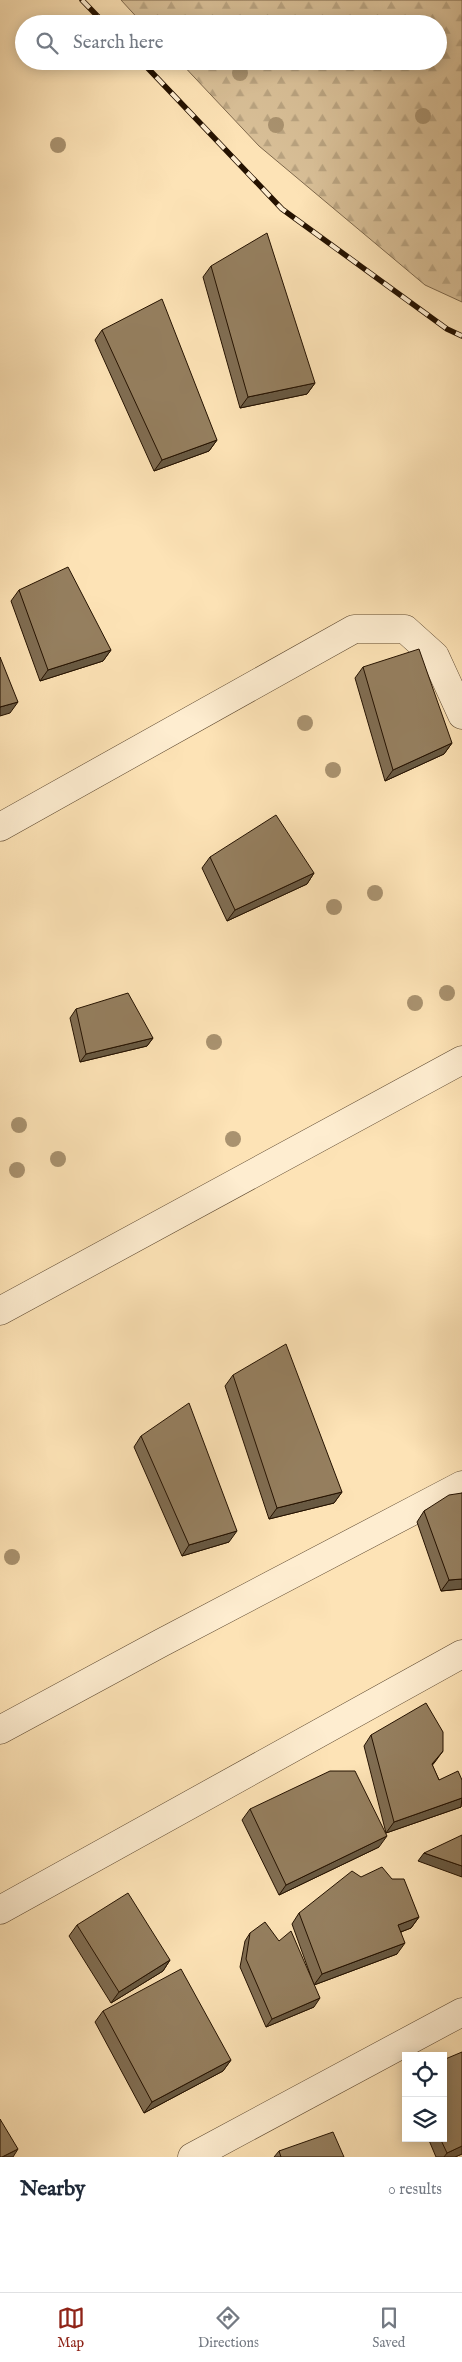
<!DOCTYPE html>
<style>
body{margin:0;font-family:"IM FELL English",serif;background:#f6f6f7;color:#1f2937}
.controls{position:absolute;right:15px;bottom:15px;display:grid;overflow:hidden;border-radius:0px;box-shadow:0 2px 12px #0003}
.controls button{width:45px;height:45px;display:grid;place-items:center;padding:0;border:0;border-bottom:1px solid #e0e1e3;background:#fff;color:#1f2937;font:25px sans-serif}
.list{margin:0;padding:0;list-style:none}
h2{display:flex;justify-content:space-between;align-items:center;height:65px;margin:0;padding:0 20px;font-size:21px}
h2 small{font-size:16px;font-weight:400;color:#747a83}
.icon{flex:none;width:28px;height:28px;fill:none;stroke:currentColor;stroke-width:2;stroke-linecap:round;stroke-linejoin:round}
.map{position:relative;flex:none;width:462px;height:2157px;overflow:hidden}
.search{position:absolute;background:#fff;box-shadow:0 2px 12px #0003;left:15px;right:15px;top:15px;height:55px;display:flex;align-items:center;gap:12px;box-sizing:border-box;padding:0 18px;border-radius:28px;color:#747a83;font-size:19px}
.sheet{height:135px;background:#fff}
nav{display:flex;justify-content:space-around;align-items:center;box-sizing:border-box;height:70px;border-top:1px solid #e0e1e3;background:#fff;font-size:14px;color:#747a83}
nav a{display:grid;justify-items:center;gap:2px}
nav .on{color:#8f2418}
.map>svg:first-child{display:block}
.forest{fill:url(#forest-firs);stroke:#7e684c}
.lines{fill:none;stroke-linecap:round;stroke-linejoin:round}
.minor-casing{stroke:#5b462e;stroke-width:29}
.minor{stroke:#feedd0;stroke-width:28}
.rail-casing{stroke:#251200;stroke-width:5.5}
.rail{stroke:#feedd0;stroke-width:4;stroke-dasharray:11;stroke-linecap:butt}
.tree{fill:#a9926f}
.wall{fill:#806d52;stroke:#251200}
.shaded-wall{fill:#685942;stroke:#251200}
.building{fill:#957f5f;stroke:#251200}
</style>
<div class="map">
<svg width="462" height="2157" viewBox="0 0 462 2157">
<defs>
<pattern id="forest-firs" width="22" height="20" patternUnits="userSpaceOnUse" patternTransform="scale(1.25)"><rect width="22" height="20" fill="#d8bf97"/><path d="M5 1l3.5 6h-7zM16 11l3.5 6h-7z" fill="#b9a380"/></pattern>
</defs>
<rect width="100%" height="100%" fill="#fde3b6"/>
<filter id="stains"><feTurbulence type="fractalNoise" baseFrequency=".004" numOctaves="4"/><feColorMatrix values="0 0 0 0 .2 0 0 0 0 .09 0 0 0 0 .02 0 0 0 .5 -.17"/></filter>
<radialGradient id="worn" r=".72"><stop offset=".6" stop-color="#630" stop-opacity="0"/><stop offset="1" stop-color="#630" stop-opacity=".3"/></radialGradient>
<polygon class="forest" points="121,0 462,0 462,302 425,285 259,146 179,61 438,61 438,24 143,24"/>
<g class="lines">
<g class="minor-casing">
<g id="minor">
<polyline points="0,827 354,629 405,629 435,656 462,715"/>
<polyline points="0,1311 462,1060"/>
<polyline points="0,1730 161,1643 462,1485"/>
<polyline points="0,1910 462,1654"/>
<polyline points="192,2157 462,2012"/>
</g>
</g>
<use href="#minor" class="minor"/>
<g class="rail-casing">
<g id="rail">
<polyline points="82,0 105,24"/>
<polyline points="141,61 282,209 447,329 462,336"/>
</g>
</g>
<use href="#rail" class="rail"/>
</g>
<g class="tree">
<circle cx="240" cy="73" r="8"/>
<circle cx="423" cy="116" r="8"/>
<circle cx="276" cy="125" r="8"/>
<circle cx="58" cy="145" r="8"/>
<circle cx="305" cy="723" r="8"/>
<circle cx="333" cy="770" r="8"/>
<circle cx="375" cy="893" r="8"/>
<circle cx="334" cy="907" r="8"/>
<circle cx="447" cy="993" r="8"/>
<circle cx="415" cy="1003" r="8"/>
<circle cx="214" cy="1042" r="8"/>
<circle cx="19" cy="1125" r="8"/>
<circle cx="233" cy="1139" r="8"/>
<circle cx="58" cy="1159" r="8"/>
<circle cx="17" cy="1170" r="8"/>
<circle cx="12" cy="1557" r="8"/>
</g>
<g class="wall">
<polygon points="211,266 315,383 307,394 240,408 203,277"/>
<polygon points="102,330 217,440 209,451 154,471 95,340"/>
<polygon points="19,590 111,650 103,661 40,681 11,601"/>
<polygon points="363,667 452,743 444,754 385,781 355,678"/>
<polygon points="210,857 314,873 307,884 227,921 202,868"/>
<polygon points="76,1009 153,1038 147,1046 80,1062 70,1018"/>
<polygon points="233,1375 342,1492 334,1503 269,1519 225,1386"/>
<polygon points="141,1436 229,1542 182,1556 134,1447"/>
<polygon points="462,1493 462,1589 441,1591 417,1522 424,1511"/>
<polygon points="371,1735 435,1762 432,1765 439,1780 462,1780 461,1807 386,1833 364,1746"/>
<polygon points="250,1809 379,1847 279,1895 242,1820"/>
<polygon points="299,1913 419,1917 411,1928 401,1932 397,1954 314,1985 292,1924"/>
<polygon points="77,1925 170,1960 163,1971 111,2003 69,1936"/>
<polygon points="250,1933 314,2007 266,2027 240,1967 245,1941"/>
<polygon points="103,2011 231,2060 223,2071 144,2113 95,2022"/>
<polygon points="406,2082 406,2091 403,2085"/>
<polygon points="428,2138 443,2138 462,2154 455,2157 436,2157"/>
<polygon points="279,2151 344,2157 274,2157"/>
</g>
<g class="shaded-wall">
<polygon points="315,383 307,394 240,408 248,397"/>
<polygon points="217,440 209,451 154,471 162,460"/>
<polygon points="111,650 103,661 40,681 48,670"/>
<polygon points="18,702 10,713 0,716 0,707"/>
<polygon points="452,743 444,754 385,781 393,770"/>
<polygon points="314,873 307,884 227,921 235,910"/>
<polygon points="153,1038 147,1046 80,1062 86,1054"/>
<polygon points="342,1492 334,1503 269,1519 277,1508"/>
<polygon points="237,1531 229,1542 182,1556 189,1545"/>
<polygon points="462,1579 462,1589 441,1591 449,1580"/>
<polygon points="443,1751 435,1762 424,1775 432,1764"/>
<polygon points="462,1798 461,1807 386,1833 394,1822"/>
<polygon points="387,1836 379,1847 279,1895 286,1885"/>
<polygon points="424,1853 462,1866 462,1877 418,1861"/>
<polygon points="419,1917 411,1928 390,1936 398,1925"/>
<polygon points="405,1943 397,1954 314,1985 322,1974"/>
<polygon points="170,1960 163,1971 111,2003 119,1992"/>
<polygon points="320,1998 314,2007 266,2027 272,2019"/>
<polygon points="231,2060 223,2071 144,2113 152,2102"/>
<polygon points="462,2146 462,2154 455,2157 444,2157 447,2153"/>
<polygon points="18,2149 13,2157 2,2157"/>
</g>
<g class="building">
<polygon points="267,233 315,383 248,397 211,266"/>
<polygon points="162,299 217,440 162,460 102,330"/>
<polygon points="68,567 111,650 48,670 19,590"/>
<polygon points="419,649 452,743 393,770 363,667"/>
<polygon points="0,657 18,702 0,707"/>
<polygon points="276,815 314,873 235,910 210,857"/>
<polygon points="128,993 153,1038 86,1054 76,1009"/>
<polygon points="286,1344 342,1492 277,1508 233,1375"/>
<polygon points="189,1403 237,1531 189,1545 141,1436"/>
<polygon points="462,1493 462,1579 449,1580 424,1511 449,1495"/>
<polygon points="426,1703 443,1732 443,1751 432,1764 439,1780 458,1771 462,1780 462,1798 394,1822 371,1735"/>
<polygon points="330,1771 355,1771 387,1836 286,1885 250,1809"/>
<polygon points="462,1835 462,1866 424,1853"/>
<polygon points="382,1867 392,1879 404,1879 419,1917 398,1925 405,1943 322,1974 299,1913 352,1871 361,1877"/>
<polygon points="128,1893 170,1960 119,1992 77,1925"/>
<polygon points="265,1922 279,1941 291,1931 320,1998 272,2019 246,1959 250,1933"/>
<polygon points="181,1969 231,2060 152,2102 103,2011"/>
<polygon points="462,2052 462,2146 447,2153 440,2138 443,2138 443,2060"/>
<polygon points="0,2119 18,2149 2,2157 0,2157"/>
<polygon points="333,2132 344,2157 281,2157 279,2151"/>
</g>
<rect width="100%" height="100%" filter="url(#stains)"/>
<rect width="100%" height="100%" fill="url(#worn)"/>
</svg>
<div class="controls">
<button><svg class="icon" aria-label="locate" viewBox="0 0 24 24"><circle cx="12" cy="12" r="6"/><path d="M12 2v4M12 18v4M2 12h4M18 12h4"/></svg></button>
<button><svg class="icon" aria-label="layers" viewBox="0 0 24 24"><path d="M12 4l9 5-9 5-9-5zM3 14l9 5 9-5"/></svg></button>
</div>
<div class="search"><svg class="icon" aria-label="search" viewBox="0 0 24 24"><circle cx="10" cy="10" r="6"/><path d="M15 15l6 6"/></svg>Search here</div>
</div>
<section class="sheet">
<h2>Nearby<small>0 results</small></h2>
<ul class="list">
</ul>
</section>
<nav>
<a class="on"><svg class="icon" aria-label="map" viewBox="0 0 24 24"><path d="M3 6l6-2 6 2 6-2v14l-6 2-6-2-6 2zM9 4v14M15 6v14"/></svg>Map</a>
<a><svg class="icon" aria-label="directions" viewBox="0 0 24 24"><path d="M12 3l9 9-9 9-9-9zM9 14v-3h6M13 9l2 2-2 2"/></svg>Directions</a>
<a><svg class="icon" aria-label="saved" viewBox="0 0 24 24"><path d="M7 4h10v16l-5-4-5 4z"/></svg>Saved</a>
</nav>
